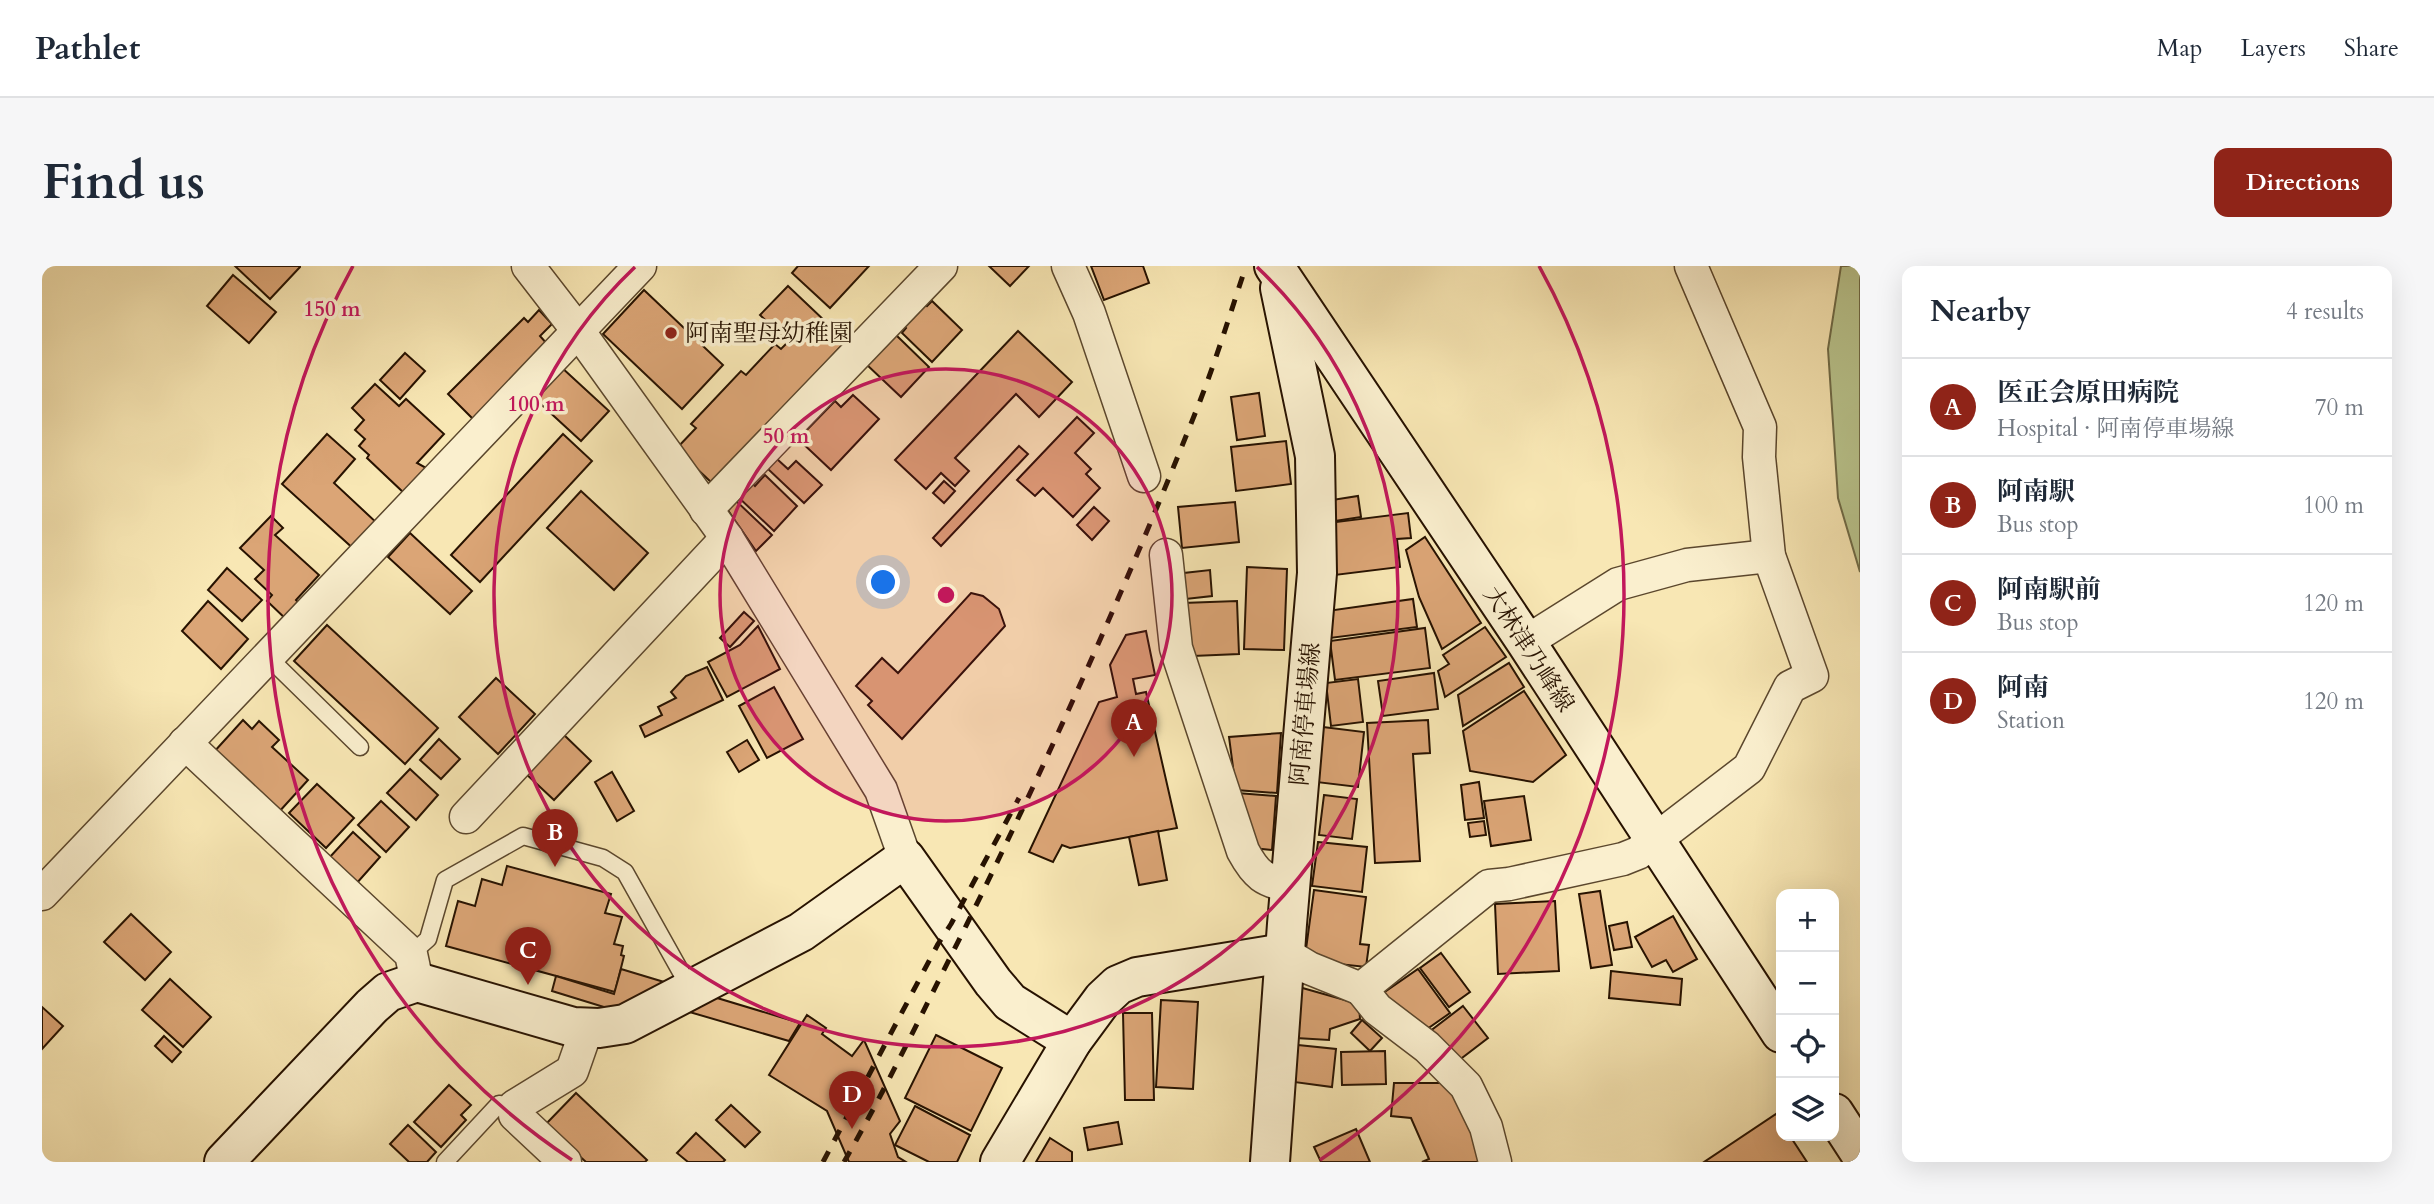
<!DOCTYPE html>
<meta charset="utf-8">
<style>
body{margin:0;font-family:Cardo,"Noto Serif JP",serif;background:#f6f6f7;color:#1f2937}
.controls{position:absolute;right:21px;bottom:21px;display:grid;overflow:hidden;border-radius:14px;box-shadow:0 7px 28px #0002}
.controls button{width:63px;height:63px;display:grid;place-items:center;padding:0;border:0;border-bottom:2px solid #e0e1e3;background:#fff;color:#1f2937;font:35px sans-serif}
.you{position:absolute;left:842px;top:317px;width:24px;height:24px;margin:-18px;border:5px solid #fff;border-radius:50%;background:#1a73e8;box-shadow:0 0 0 10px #1a73e833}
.badge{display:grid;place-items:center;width:46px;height:46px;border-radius:50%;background:#8f2418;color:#fff;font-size:23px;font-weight:700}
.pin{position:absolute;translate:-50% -58px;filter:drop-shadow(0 2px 4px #0008)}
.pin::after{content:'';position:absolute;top:37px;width:24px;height:21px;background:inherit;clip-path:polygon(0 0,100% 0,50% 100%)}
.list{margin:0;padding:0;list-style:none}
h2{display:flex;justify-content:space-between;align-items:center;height:91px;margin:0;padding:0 28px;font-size:30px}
h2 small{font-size:23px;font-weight:400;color:#747a83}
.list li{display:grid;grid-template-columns:46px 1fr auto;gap:21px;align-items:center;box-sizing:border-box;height:98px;padding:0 28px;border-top:2px solid #e0e1e3}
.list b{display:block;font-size:26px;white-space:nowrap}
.list p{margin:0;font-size:23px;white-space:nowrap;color:#747a83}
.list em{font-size:23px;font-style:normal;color:#747a83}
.icon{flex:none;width:38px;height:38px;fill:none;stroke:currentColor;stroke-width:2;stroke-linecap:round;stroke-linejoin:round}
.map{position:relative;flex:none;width:1818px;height:896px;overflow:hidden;border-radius:14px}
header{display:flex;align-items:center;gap:42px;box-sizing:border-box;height:98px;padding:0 35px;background:#fff;border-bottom:2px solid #e0e1e3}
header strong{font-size:33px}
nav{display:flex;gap:38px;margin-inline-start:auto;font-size:24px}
.intro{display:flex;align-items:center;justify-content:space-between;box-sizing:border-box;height:168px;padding:0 42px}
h1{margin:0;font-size:49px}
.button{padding:18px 32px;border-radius:14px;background:#8f2418;color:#fff;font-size:24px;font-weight:700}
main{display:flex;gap:42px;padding:0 42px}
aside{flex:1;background:#fff;border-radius:14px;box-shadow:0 7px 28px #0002}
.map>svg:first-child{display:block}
.green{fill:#bac68f;stroke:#706c48;stroke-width:2}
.building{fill:#dba576;stroke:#271200;stroke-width:2}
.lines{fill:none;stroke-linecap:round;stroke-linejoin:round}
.lane-casing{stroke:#5b472d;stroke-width:19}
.street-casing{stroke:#5b472d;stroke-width:35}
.secondary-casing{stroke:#271200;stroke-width:42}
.lane{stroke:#faefce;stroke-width:16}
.street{stroke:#faefce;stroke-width:32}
.secondary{stroke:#faefce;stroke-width:38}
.rail{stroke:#271200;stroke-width:5;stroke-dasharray:12 12;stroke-linecap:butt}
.ring{fill:none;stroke:#c2185b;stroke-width:3.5}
.poi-dot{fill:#8f2418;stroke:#faefce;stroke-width:2.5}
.labels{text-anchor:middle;stroke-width:7;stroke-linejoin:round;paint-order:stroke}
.poi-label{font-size:24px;fill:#271200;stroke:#faefce;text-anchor:start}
.street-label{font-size:24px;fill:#271200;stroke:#faefce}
.centre{fill:#c2185b;stroke:#faefce;stroke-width:3.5}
.ring-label{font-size:21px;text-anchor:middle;font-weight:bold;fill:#c2185b;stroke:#faefce;stroke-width:7;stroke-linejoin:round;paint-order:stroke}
</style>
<header>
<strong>Pathlet</strong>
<nav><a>Map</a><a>Layers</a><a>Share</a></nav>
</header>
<div class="intro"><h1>Find us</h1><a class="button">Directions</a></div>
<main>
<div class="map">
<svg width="1818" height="896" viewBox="0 0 1818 896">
<rect width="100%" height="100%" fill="#f8e7b4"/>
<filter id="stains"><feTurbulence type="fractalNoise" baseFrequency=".00286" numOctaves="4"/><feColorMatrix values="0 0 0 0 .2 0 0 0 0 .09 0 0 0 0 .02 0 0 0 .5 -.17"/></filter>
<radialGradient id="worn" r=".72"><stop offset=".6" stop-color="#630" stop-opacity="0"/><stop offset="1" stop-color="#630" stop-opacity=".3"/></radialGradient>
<polygon class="green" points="1799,0 1818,0 1818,306 1796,232 1786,83"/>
<g class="building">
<polygon points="193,0 258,0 258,1 228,33"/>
<polygon points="756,0 827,0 788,42 750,7"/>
<polygon points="947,0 987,0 968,20"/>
<polygon points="1049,0 1101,0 1107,17 1062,34"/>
<polygon points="191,9 234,46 207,77 165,40"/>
<polygon points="746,20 804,75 670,217 634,183 654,162 649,158 699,105 704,109 733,78 739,83 746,76 718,49"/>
<polygon points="602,24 681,99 640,143 561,68"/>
<polygon points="877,32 885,40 890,35 920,64 890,96 860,67 864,62 856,54"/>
<polygon points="497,44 510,58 498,70 506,79 433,155 406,128 482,52 486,56"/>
<polygon points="976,65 1030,116 997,151 974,128 913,192 927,205 913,220 899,207 884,223 853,194"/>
<polygon points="853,68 887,101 859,131 824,98"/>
<polygon points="363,87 383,105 358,133 338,114"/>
<polygon points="518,100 567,145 539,175 490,130"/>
<polygon points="333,118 357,140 364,133 402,168 375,197 386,203 362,227 325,192 327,189 317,180 323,173 313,164 322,154 310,142"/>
<polygon points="1217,127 1223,170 1195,174 1189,131"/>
<polygon points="811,129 837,153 789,204 756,173 793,135 799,141"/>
<polygon points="1035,151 1052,167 1033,187 1049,203 1044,208 1058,222 1031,251 1001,222 993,230 975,214"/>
<polygon points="285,168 313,193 292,217 337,259 314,285 240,218"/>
<polygon points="521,168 550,195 438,316 409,289"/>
<polygon points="1244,175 1249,218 1194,225 1189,181"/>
<polygon points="977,180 986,188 899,280 891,272"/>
<polygon points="735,193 746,203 754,195 780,219 762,237 726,203"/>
<polygon points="723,209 755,240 732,265 694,229 708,215 713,220"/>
<polygon points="902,215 913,225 902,237 891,227"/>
<polygon points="539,225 606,287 572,324 505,262"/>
<polygon points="1316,230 1319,251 1293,255 1290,234"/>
<polygon points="690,231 730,269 714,285 683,240"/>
<polygon points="1193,236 1197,276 1140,282 1136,241"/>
<polygon points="1052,241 1067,255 1050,274 1035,259"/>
<polygon points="1366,247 1369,272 1355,273 1358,301 1293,309 1286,257"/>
<polygon points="229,250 241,262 233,269 277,309 254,334 261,342 247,356 225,335 230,329 213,313 222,304 198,282"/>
<polygon points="368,267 430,325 408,348 346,291"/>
<polygon points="1383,271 1439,357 1400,383 1377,331 1364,284"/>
<polygon points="1205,301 1245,303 1242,384 1202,383"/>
<polygon points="185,302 220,334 200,355 166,324"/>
<polygon points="1168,304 1170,330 1135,334 1133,308"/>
<polygon points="929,327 941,330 957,343 963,360 860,473 826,439 830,435 814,420 840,392 856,407"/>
<polygon points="1371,333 1375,361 1288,372 1285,345"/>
<polygon points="166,335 206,373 179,403 140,365"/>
<polygon points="1195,335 1197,388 1151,390 1141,337"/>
<polygon points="702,346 712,355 688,381 678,372"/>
<polygon points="285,359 396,462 363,498 252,395"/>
<polygon points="716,360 738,403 685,431 666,396 698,379"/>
<polygon points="1443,361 1464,391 1403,431 1396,405 1407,398 1401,389"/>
<polygon points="1383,362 1388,402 1293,414 1288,375"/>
<polygon points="1104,365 1113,409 1091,413 1094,428 1104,426 1135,562 1028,582 1020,579 1011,596 987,586 1057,436 1075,431 1068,399 1084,369"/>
<polygon points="1467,397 1482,421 1421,460 1416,429"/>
<polygon points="665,401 681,434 603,471 598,460 620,449 616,441 634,432 629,426 644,410"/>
<polygon points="1392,407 1396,443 1341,450 1336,415"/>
<polygon points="454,412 493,448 456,488 417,451"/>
<polygon points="1316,413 1321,456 1289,460 1284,417"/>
<polygon points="732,421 761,473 725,492 697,440"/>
<polygon points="1482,425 1524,489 1491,516 1428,505 1421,465"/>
<polygon points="201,454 210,463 217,455 237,474 230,481 266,514 236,547 171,487"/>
<polygon points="1386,454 1388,487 1371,488 1378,595 1333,597 1325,457"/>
<polygon points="1281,461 1322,466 1316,521 1274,516"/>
<polygon points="519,466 549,495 512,534 482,506"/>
<polygon points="1239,467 1235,527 1194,524 1187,471"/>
<polygon points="397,473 418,493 399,513 378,494"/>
<polygon points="705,474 717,494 697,506 685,486"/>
<polygon points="368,503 396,529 374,554 345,527"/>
<polygon points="570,506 592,545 575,555 553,516"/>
<polygon points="1437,516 1442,552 1423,554 1419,519"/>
<polygon points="275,518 312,552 284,582 247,547"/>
<polygon points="1195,527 1234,530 1230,584 1210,582"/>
<polygon points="1282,529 1315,533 1310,573 1277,569"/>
<polygon points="1482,530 1489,574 1449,580 1442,535"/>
<polygon points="339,535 367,561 344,586 316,559"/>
<polygon points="1442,555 1444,569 1428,571 1426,557"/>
<polygon points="1116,565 1125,614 1097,619 1087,571"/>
<polygon points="311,566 338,591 314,618 287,592"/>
<polygon points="1276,576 1325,581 1320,626 1270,620"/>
<polygon points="465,600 569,628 563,647 580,651 572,678 581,680 579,689 582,690 573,726 404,680 416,635 433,640 440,613 460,619"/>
<polygon points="1272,624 1324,631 1318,678 1327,679 1324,701 1278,696 1264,683"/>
<polygon points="1558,625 1570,699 1549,702 1537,628"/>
<polygon points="1513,635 1517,705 1456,708 1453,638"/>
<polygon points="89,648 129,686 103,714 62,676"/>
<polygon points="1631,650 1655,693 1631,706 1624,694 1610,701 1593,671"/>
<polygon points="1585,656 1590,681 1572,684 1567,660"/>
<polygon points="1399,687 1428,726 1407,741 1378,702"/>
<polygon points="579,703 758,757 747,775 596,731 591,750 510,725 514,710 572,728"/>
<polygon points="1376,703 1408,747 1378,768 1334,732"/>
<polygon points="1569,705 1640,713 1638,739 1567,732"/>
<polygon points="128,713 169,751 141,781 100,744"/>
<polygon points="1257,721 1317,738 1318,753 1288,763 1287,774 1254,772"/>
<polygon points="1119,734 1156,736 1151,823 1114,821"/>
<polygon points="1421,740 1446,772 1416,795 1383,769"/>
<polygon points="0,741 21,760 0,783"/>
<polygon points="1081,747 1110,747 1112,834 1083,834"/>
<polygon points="765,749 784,762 780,768 810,790 822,774 858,855 848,868 856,891 864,896 807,896 785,845 727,809"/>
<polygon points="1320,754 1340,772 1328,785 1309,767"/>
<polygon points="894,769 960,802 929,865 863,832"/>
<polygon points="122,770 139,786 130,796 113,780"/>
<polygon points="1256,779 1294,783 1290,821 1252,816"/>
<polygon points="1343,785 1344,818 1300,819 1299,786"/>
<polygon points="1352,817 1409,817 1446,896 1380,896 1387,893 1369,852 1349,850"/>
<polygon points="407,819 429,839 419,849 424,854 399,881 372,856"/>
<polygon points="534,827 605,894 603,896 544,896 503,859"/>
<polygon points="689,839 718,866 703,881 674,854"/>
<polygon points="873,840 928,869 915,896 887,896 853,879"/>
<polygon points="1734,848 1739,856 1739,870 1748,870 1765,896 1662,896"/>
<polygon points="1076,856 1080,878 1046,884 1042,862"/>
<polygon points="366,859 394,886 385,896 367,896 348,878"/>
<polygon points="1314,863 1328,896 1279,896 1272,881"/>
<polygon points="654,867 683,894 681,896 646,896 635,887"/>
<polygon points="1008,872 1030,886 1030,896 994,896"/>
</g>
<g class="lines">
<g class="lane-casing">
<g id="lane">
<polyline points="226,391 318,481"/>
<polyline points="369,688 386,673 403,614 481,570 561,592 583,606 649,724"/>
<polyline points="403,896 457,838 473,840"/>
</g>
</g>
<g class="street-casing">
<g id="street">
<polyline points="486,0 537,66 685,272 839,524 863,592"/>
<polyline points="1026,0 1047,47 1102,210"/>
<polyline points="664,244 899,0"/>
<path d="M1124,289L1134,382L1201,585C1214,609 1222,615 1248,620"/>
<polyline points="1484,376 1576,318 1645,299 1727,290"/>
<polyline points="143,477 369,688 375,716"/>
<polyline points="424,551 685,272"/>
<polyline points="0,628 598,0"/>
<polyline points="1242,687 1267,702 1319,723 1447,620 1467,618 1581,593 1596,587 1707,502 1748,421 1770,410 1727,290 1717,191 1718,161 1649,0"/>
<polyline points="1319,723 1335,743 1385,781 1424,820 1444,861 1453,896"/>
<polyline points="523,896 473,849 473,840 530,805 545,762"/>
</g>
</g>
<g class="secondary-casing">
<g id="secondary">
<polyline points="1232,0 1484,376 1739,767"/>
<polyline points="1792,847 1818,887"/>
<polyline points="182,896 330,740 346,726 375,716 531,761 557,762 583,758 759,666 863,592 951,716 968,736 1030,775"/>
<polyline points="958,896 1030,775 1061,733 1076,719 1095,711 1242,687"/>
<polyline points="1228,896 1245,658 1275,307 1273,190 1238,22"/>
</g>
</g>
<use href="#lane" class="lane"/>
<use href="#street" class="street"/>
<use href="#secondary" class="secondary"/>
<g class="rail">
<polyline points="781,896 896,678 909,658 977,532"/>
<path d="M802,896C845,821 882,743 921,666C1007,492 1087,315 1158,135C1175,91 1189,45 1204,0"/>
</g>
</g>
<circle cx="904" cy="329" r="226" fill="#c2185b" fill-opacity=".12"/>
<g class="ring">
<circle cx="904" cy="329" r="226"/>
<path d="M1215 1A452 452 0 1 1 593 1"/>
<path d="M530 894A678 678 0 0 1 311 0M1497 0A678 678 0 0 1 1278 894"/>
</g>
<circle class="poi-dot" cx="629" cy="67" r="7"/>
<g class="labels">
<g class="poi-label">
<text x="643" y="75">阿南聖母幼稚園</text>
</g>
<g class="street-label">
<text transform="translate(1487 383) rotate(57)" y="8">大林津乃峰線</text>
<text transform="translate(1263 448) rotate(-85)" y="8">阿南停車場線</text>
</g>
</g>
<circle cx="904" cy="329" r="10" class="centre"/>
<g class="ring-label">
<text x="290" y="50">150 m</text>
<text x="494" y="145">100 m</text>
<text x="744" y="177">50 m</text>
</g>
<rect width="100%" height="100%" filter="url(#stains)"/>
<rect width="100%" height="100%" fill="url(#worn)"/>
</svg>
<div class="controls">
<button>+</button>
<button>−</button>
<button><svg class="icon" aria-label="locate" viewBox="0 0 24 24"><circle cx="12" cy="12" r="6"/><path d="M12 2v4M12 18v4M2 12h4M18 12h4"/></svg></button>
<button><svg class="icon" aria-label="layers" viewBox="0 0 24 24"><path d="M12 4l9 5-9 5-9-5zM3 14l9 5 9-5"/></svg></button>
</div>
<div class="you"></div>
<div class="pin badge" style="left:1092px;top:491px">A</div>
<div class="pin badge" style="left:513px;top:601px">B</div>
<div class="pin badge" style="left:486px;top:719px">C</div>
<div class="pin badge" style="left:810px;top:863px">D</div>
</div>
<aside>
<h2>Nearby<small>4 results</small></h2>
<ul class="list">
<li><span class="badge">A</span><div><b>医正会原田病院</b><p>Hospital · 阿南停車場線</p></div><em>70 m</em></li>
<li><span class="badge">B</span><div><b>阿南駅</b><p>Bus stop</p></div><em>100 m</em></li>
<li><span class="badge">C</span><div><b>阿南駅前</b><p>Bus stop</p></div><em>120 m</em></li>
<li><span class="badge">D</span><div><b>阿南</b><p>Station</p></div><em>120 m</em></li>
</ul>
</aside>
</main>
